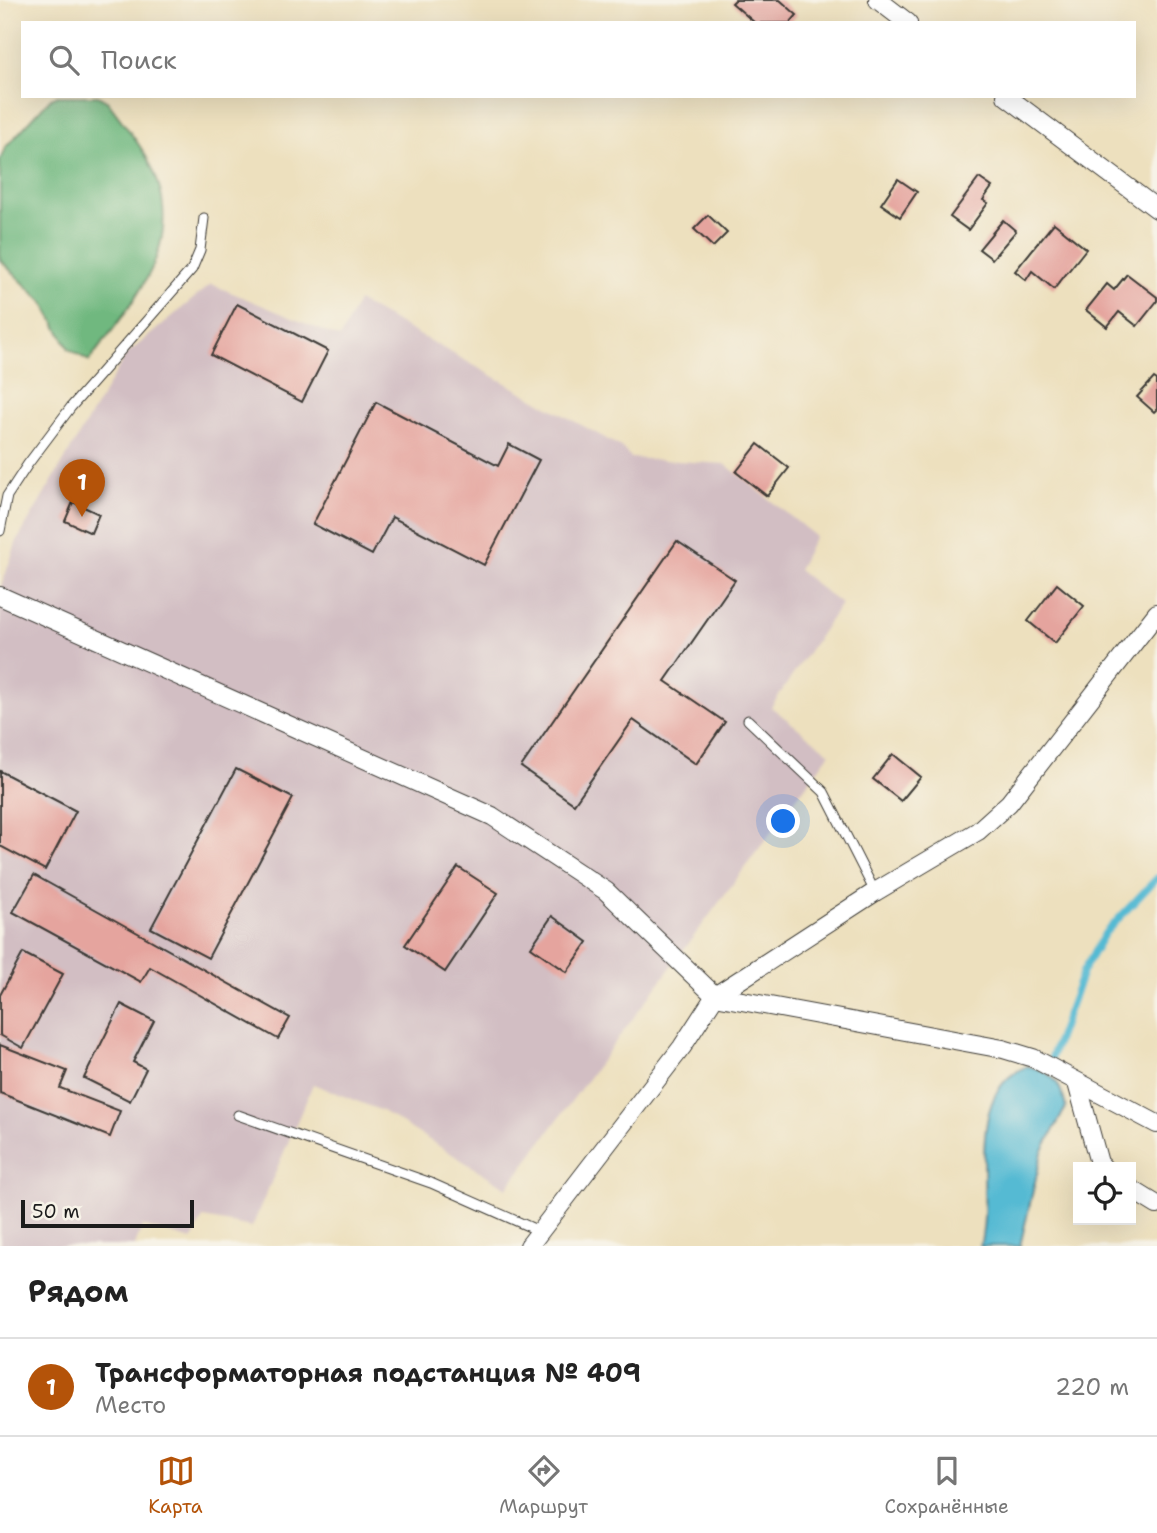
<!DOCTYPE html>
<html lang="ru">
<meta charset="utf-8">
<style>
body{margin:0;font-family:"Shantell Sans",sans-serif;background:#f2f2f2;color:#222}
.controls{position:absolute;right:21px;bottom:21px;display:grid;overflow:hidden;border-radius:0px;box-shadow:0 7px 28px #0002}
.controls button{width:63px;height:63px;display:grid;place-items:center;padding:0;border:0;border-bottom:2px solid #e0e0e0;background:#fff;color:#222;font:35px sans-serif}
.scale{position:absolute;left:21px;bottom:18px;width:173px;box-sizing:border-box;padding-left:7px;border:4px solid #1c1c1c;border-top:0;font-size:19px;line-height:24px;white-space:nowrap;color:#1c1c1c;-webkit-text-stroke:5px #f7f3e8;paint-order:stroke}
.you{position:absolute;left:784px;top:822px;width:24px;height:24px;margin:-18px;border:5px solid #fff;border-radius:50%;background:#1a73e8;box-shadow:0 0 0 10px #1a73e833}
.badge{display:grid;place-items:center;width:46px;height:46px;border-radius:50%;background:#b45309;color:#fff;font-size:23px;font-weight:700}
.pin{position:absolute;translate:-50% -58px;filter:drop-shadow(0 2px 4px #0008)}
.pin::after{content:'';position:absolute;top:37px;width:24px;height:21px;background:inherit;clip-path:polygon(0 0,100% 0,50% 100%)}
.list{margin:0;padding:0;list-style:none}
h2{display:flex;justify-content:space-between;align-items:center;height:91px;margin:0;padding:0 28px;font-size:30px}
h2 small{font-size:23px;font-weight:400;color:#767676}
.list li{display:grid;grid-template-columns:46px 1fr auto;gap:21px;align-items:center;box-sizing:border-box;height:98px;padding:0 28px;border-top:2px solid #e0e0e0}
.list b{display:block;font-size:26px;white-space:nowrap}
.list p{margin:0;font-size:23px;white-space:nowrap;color:#767676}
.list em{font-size:23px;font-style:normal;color:#767676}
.icon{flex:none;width:38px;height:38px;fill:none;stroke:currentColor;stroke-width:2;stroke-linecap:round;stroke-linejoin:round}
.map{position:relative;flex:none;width:1157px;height:1246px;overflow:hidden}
.search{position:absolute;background:#fff;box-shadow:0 7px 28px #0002;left:21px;right:21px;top:21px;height:77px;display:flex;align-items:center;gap:18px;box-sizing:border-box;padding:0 24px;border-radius:0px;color:#767676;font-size:26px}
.sheet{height:189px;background:#fff}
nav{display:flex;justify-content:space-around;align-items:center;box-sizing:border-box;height:98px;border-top:2px solid #e0e0e0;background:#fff;font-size:19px;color:#767676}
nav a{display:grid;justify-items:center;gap:4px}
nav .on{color:#b45309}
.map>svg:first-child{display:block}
.industrial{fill:#d2bec3}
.forest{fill:#70b87f;stroke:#466a4e;stroke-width:2}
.water{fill:#54bad3;stroke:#386b78;stroke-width:2}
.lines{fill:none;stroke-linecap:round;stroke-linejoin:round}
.stream{stroke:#54bad3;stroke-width:7}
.building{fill:#e5a49e}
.lane-casing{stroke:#3b3934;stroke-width:11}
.street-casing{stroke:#3b3934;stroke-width:20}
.lane{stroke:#fff;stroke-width:9}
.street{stroke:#fff;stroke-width:18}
</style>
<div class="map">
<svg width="1157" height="1246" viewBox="0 0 1157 1246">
<rect width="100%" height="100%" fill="#f7f3e8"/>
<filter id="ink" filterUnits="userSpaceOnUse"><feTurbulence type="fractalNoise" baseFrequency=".0143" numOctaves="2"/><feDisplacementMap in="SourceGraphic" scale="14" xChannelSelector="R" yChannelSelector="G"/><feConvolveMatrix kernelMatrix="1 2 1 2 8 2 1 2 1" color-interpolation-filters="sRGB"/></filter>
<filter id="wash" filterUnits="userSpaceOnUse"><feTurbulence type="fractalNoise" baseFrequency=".00686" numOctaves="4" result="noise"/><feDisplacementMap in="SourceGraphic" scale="28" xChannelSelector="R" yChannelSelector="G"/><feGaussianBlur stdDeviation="1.57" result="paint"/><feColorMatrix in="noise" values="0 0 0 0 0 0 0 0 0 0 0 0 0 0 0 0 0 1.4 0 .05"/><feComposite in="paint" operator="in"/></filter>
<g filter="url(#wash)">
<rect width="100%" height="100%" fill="#ede0be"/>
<polygon class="industrial" points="211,284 340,338 358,301 621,447 631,458 725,464 815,536 798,570 841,604 771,707 830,753 507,1188 382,1111 313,1084 252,1227 203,1218 192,1240 142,1226 135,1246 0,1246 0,589 17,541 126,355"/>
<path class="forest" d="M56,96H98L108,102C121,121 137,139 148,160C192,240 135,299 89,361L69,349L44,303L0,260V161L5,148L51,98Z"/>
<path class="water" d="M1028,1066C1054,1073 1060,1082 1066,1107L1042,1152L1020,1246H980C995,1191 961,1091 1028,1066Z"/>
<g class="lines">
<polyline class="stream" points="1048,1067 1083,971 1105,933 1157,878"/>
</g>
<g id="blocks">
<g class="building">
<polygon points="735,0 780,0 797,15 790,23 755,23 732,3"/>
<polygon points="979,178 992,187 983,200 988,203 968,230 950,217"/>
<polygon points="898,179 917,192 900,217 881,204"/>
<polygon points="708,215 727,233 713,247 694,229"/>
<polygon points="1003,220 1016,231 992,259 979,249"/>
<polygon points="1054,223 1086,249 1054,289 1032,271 1026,280 1015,271"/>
<polygon points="1127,274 1157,297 1157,301 1137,326 1119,312 1107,327 1086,310 1107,284 1114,290"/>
<polygon points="237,304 328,351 302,402 211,355"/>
<polygon points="1154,378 1157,380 1157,409 1154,412 1137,397"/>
<polygon points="376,402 498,466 509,444 539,460 484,565 392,517 372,555 313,524"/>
<polygon points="758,444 789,468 767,496 736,472"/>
<polygon points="73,502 99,514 91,533 65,521"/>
<polygon points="677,541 735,580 665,681 725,722 696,764 633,720 574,804 521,767"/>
<polygon points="1057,584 1084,606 1055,643 1028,621"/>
<polygon points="893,754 921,777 901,801 873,779"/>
<polygon points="236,769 293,798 208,958 151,928"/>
<polygon points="0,771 76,811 45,870 0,846"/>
<polygon points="458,867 498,893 445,972 405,945"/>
<polygon points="34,875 290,1018 278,1039 150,967 141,982 13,912"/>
<polygon points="552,916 588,942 567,972 531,947"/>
<polygon points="23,953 63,974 23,1048 0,1035 0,995"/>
<polygon points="121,1004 154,1021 133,1062 146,1069 130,1101 84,1078"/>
<polygon points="0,1045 67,1071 60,1088 120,1111 110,1137 0,1093"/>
</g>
</g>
</g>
<g filter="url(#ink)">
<use href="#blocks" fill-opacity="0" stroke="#3b3934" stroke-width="2"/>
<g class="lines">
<g class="lane-casing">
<g id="lane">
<polyline points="0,531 7,496 28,464 71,407 192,269 200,250 204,218"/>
<polyline points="748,720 824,792 875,892"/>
<polyline points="238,1115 431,1183 539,1231"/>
</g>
</g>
<g class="street-casing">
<g id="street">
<polyline points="878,0 908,23"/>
<polyline points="1006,96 1157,209"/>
<polyline points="0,596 492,816 606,891 715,996 1003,1049 1033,1058 1157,1124"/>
<polyline points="1077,1083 1099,1163 1103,1167"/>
<polyline points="1131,1189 1157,1205"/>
<polyline points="529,1246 682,1047 715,996 875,892 978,831 1009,803 1157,613"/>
</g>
</g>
<use href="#lane" class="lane"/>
<use href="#street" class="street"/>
</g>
</g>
</svg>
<div class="controls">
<button><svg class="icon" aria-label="locate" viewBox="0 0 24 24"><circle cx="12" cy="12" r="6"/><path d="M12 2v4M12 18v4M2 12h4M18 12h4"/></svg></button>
</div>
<div class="scale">50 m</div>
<div class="you"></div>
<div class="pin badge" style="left:82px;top:517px">1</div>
<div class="search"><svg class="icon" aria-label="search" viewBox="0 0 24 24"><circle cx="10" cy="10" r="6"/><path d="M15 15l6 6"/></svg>Поиск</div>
</div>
<section class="sheet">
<h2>Рядом<small></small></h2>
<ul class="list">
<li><span class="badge">1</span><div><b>Трансформаторная подстанция № 409</b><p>Место</p></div><em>220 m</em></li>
</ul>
</section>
<nav>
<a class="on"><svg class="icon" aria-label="map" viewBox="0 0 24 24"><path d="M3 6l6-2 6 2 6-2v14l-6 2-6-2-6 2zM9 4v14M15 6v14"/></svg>Карта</a>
<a><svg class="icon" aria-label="directions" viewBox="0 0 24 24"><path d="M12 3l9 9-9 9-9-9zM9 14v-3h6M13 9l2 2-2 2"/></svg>Маршрут</a>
<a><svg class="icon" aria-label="saved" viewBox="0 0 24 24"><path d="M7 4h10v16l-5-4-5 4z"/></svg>Сохранённые</a>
</nav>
